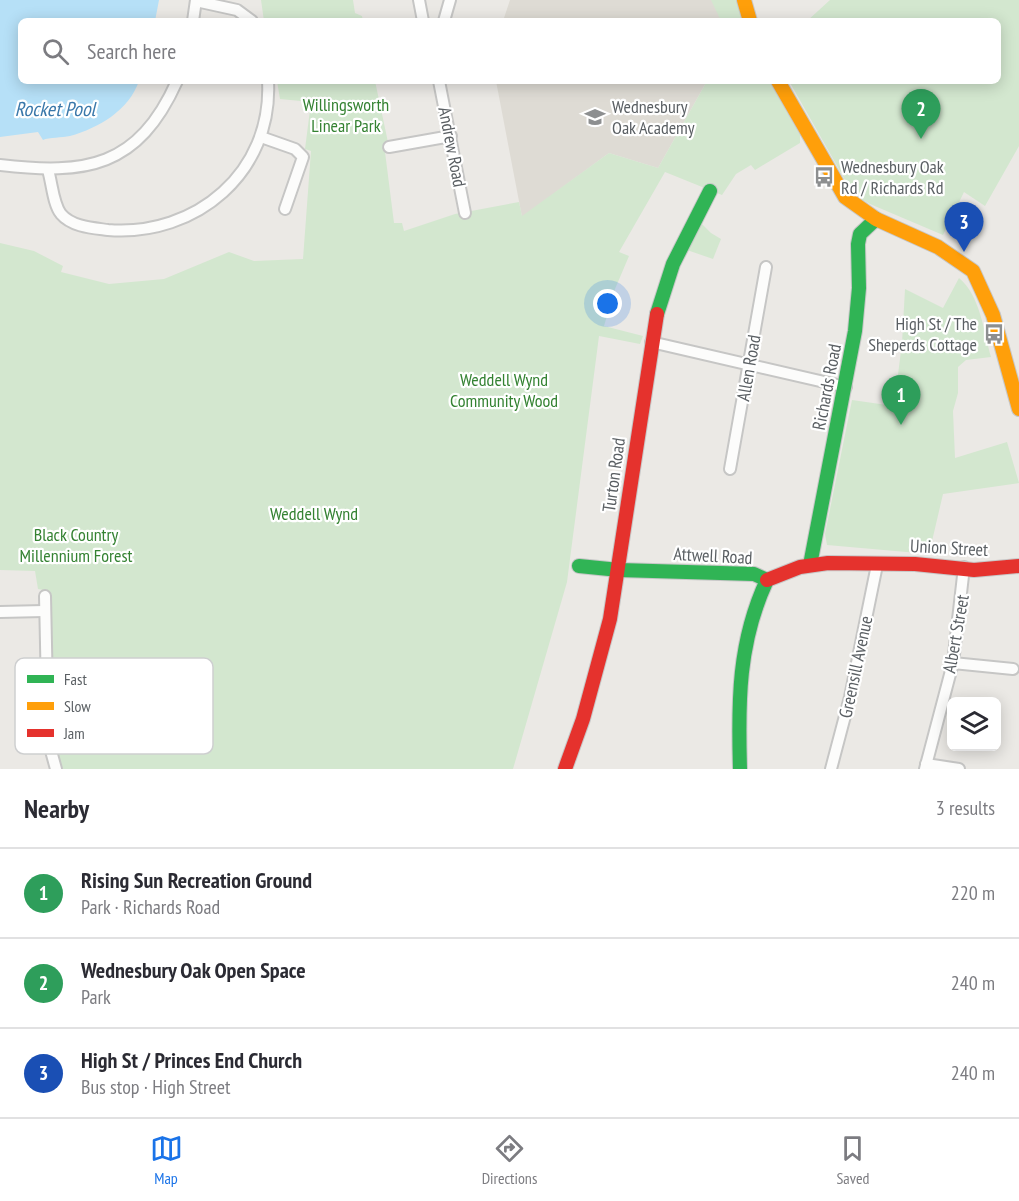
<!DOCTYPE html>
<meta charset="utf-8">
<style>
body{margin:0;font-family:"PT Sans Narrow",sans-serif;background:#f7f7f7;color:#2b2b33}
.controls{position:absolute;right:18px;bottom:18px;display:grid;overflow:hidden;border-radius:9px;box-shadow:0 3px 15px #0003}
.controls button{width:54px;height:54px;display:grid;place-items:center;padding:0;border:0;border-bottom:2px solid #e1e1e2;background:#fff;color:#2b2b33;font:30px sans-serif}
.you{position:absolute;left:608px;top:304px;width:21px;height:21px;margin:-15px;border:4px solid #fff;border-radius:50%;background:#1a73e8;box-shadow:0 0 0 9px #1a73e833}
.badge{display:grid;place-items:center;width:39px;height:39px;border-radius:50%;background:#1a73e8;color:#fff;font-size:20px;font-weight:700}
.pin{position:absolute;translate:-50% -50px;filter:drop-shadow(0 2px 3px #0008)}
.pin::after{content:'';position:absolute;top:32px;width:21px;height:18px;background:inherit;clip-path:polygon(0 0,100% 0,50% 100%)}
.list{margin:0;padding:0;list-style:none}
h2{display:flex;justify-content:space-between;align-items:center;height:78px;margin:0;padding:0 24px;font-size:26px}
h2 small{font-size:20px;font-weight:400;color:#7c7c81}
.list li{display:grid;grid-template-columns:39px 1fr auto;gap:18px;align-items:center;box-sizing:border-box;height:90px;padding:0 24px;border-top:2px solid #e1e1e2}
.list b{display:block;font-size:22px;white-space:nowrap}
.list p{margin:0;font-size:20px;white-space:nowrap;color:#7c7c81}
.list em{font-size:20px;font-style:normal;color:#7c7c81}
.icon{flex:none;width:33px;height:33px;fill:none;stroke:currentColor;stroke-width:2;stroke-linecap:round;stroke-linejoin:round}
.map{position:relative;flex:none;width:1019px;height:769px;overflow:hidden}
.search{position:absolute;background:#fff;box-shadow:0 3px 15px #0003;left:18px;right:18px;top:18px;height:66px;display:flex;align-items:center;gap:15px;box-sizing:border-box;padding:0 21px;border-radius:9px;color:#7c7c81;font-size:22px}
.sheet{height:348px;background:#fff}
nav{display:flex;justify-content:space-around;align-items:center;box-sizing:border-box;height:84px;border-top:2px solid #e1e1e2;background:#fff;font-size:16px;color:#7c7c81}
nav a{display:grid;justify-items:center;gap:3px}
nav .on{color:#1a73e8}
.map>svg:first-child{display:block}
.education{fill:#dedbd4}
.green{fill:#d3e7cf}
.water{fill:#b6e0f7}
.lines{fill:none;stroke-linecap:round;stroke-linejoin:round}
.street-casing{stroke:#c6c6c5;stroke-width:14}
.fast-casing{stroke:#c7c7c7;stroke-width:16}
.slow-casing{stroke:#c7c7c7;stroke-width:16}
.jam-casing{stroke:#c7c7c7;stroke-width:16}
.street{stroke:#fcfcfb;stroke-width:10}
.fast{stroke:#30b455;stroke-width:14}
.slow{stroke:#ff9f0a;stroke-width:14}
.jam{stroke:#e5322d;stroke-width:14}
.labels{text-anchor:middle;stroke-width:4.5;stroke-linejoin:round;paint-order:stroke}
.park-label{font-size:18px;fill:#348232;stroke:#fff}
.poi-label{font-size:18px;fill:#5a5f63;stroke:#fff;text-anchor:start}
.street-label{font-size:18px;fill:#5a5f63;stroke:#fff}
.water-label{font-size:20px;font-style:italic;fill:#3a78aa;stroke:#fff}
.key{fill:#fff;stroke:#cecfd0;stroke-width:1.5}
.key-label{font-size:16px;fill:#5a5f63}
</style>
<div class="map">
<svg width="1019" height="769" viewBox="0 0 1019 769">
<rect width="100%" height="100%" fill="#ebe9e5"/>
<g class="education">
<polygon points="510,0 732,0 734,21 503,21"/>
<polygon points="496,81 707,81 658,168 609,153 522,217"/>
</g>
<g class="green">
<polygon points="261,0 353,0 355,13 362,16 363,21 264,21"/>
<polygon points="711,0 736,0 742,21 721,21"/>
<polygon points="830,0 1019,0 1019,146 985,206 964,192 943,235 870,204 853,194 789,81 998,81 998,21 807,21"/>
<path d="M277,81H375L389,147L385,152L394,223H402L404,231L455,214L519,202L522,216L609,153L658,168L707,81H769L800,135V143L755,170L751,165L736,174L722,195L665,172L619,252L629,256L615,289L604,326L643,336L640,344L599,336L567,582L513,769H62C42,723 50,642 49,591L38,589L35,571L0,570V243L34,251L63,266L61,272L109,284L164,279L229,252L254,261L303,259L311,151L305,149L311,102L280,99Z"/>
<polygon points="700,222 711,233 721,239 713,259 687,250"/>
<path d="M959,278C980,295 984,332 991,357L966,360L958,367V393L953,411L955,458L1007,442L1019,483L943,494L929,554L827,545L825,534L852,400L894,406L902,343L905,289L943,308Z"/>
</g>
<path class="water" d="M0,0H159L155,21H21V81H139C129,110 99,128 70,136C62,138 49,137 43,140L38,132L0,137Z"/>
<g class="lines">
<g class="street-casing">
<g id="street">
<polyline points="419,0 423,21"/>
<polyline points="196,1 237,10 252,21"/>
<polyline points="193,21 196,0"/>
<polyline points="444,21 450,0"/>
<polyline points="439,81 465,213"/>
<polyline points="261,137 295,149 303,157 285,209"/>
<polyline points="389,147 451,136"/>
<path d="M0,165C86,175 138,168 177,81"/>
<path d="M48,170C52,183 53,204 61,214C72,227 93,228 108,230C196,237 273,172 268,81"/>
<polyline points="651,342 846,387"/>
<polyline points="730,469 766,267"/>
<polyline points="45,596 48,740 56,769"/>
<polyline points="0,612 44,611"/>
<polyline points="953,663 1013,669"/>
<polyline points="926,764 959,769"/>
<polyline points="831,769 850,697 877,565"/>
<polyline points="925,769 953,663 964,567"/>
</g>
</g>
<g class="fast-casing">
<g id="fast">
<polyline points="657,314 673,264 710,191"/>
<polyline points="810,565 855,331 859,288 858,244 860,234 876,219"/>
<polyline points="579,566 619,570 754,574 767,580"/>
<path d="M740,769C738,702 738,642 767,580"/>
</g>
</g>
<g class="slow-casing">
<g id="slow">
<polyline points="744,0 750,21"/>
<polyline points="778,81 845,197 876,219 938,247 973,271 993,315 1019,409"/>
</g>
</g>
<g class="jam-casing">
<g id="jam">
<polyline points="767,580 800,567 828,563 915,564 974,570 1019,566"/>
<polyline points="565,769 583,719 610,619 657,314"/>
</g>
</g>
<use href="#street" class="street"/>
<use href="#fast" class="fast"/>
<use href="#slow" class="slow"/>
<use href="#jam" class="jam"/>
</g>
<defs>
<g id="school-bare" transform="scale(1.62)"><path d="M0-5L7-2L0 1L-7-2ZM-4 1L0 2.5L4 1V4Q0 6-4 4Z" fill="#8d8f90" stroke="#fff" stroke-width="2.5" paint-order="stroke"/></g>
<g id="bus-bare" transform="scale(1.62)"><path d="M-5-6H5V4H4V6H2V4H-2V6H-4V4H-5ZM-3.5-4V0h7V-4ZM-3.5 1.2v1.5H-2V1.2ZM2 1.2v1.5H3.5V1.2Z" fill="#8d8f90" stroke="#fff" stroke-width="2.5" paint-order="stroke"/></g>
</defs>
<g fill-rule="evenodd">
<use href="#school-bare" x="595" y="117"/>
<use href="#bus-bare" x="824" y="177"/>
<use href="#bus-bare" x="994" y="334"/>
</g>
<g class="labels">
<g class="park-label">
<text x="346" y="111">Willingsworth<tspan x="346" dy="21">Linear Park</tspan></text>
<text x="504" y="386">Weddell Wynd<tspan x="504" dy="21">Community Wood</tspan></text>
<text x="314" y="520">Weddell Wynd</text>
<text x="76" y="541">Black Country<tspan x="76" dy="21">Millennium Forest</tspan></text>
</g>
<g class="poi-label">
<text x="612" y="113">Wednesbury<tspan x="612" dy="21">Oak Academy</tspan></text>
<text x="841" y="173">Wednesbury Oak<tspan x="841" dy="21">Rd / Richards Rd</tspan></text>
<text x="977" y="330" text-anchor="end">High St / The<tspan x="977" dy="21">Sheperds Cottage</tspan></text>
</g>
<g class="street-label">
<text transform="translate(452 147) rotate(79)" y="6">Andrew Road</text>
<text transform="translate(749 368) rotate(-80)" y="6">Allen Road</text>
<text transform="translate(827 387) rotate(-79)" y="6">Richards Road</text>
<text transform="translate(614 475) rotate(-82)" y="6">Turton Road</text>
<text transform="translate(949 548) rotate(3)" y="6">Union Street</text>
<text transform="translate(713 556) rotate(3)" y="6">Attwell Road</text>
<text transform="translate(956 634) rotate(-80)" y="6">Albert Street</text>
<text transform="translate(856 667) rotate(-78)" y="6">Greensill Avenue</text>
</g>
<g class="water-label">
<text x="55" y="116">Rocket Pool</text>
</g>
</g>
<rect x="15" y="658" width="198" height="96" rx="9" class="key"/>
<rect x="27" y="675" width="27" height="8" fill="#30b455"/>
<rect x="27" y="702" width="27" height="8" fill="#ff9f0a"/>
<rect x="27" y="729" width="27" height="8" fill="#e5322d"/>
<g class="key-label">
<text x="64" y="685">Fast</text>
<text x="64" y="712">Slow</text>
<text x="64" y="739">Jam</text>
</g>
</svg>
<div class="controls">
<button><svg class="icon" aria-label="layers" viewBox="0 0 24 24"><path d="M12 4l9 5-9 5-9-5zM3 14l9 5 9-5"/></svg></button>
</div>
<div class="you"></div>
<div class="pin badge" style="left:901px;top:425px;background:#2e9e5b">1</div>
<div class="pin badge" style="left:921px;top:139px;background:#2e9e5b">2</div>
<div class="pin badge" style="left:964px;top:252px;background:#1a4fb4">3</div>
<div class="search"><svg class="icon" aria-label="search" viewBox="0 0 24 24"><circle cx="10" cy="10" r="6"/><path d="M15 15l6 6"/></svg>Search here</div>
</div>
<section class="sheet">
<h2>Nearby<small>3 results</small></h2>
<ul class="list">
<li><span class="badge" style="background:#2e9e5b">1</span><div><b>Rising Sun Recreation Ground</b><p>Park · Richards Road</p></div><em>220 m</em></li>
<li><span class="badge" style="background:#2e9e5b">2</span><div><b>Wednesbury Oak Open Space</b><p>Park</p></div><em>240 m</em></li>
<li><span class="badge" style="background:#1a4fb4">3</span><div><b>High St / Princes End Church</b><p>Bus stop · High Street</p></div><em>240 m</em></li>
</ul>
</section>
<nav>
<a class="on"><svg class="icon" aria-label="map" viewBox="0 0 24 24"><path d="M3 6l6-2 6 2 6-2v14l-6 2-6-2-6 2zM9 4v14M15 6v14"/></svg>Map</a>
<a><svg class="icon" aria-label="directions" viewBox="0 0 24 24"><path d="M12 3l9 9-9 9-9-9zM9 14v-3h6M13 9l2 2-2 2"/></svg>Directions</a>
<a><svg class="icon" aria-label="saved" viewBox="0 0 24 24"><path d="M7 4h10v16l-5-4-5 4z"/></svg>Saved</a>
</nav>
